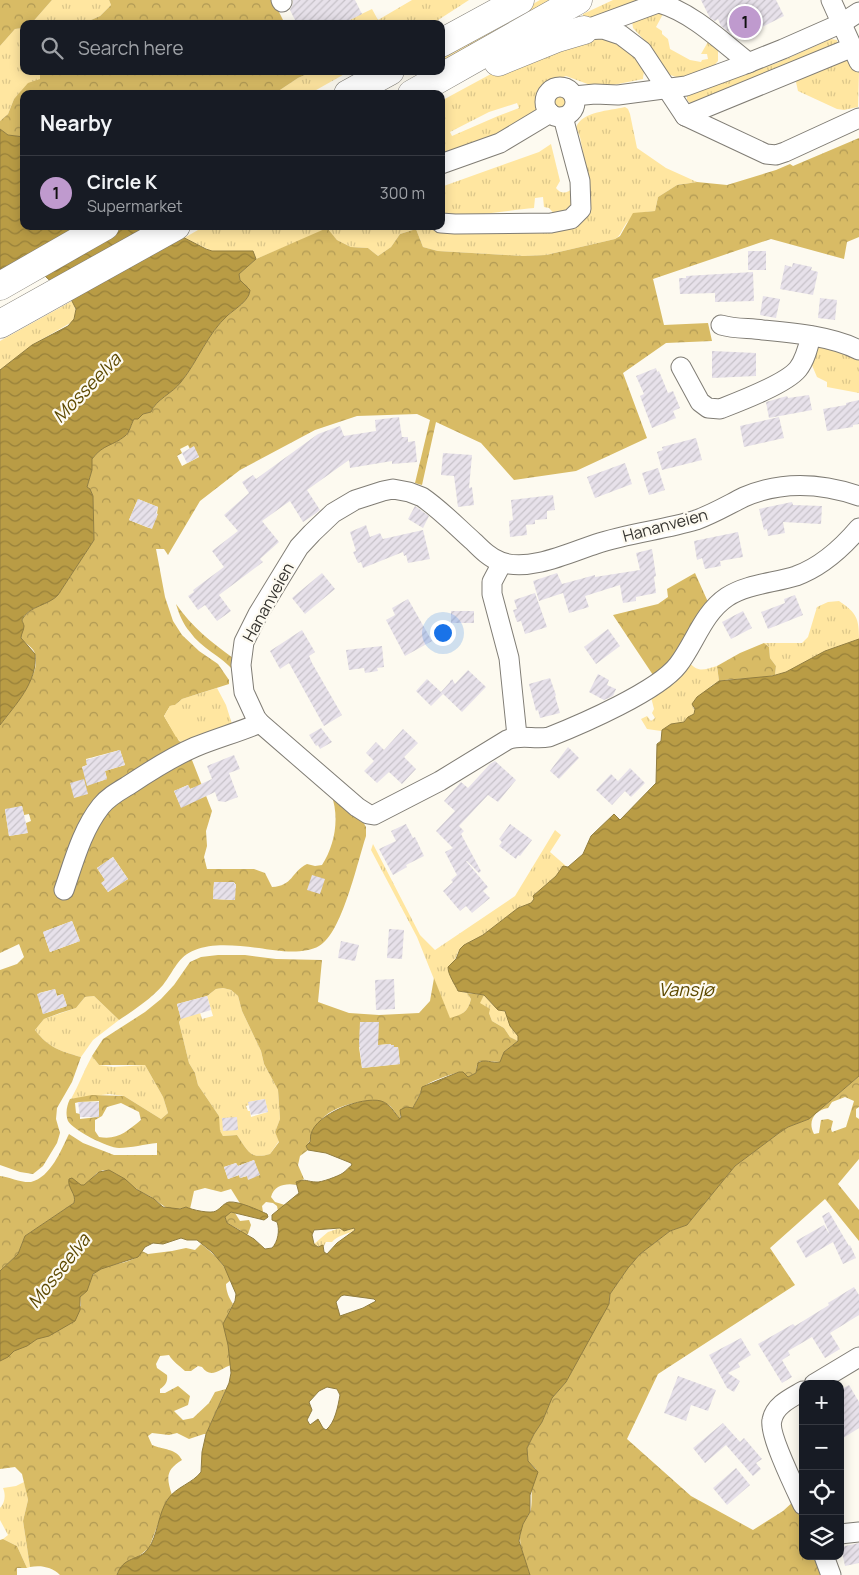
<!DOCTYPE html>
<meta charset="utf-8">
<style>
body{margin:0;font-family:Manrope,sans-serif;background:#20242c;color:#f1f3f6}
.controls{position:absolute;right:15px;bottom:15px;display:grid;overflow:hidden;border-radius:10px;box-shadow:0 2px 12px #0003}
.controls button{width:45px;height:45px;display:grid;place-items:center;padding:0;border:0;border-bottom:1px solid #363941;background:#171b24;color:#f1f3f6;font:25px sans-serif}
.you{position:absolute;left:442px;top:632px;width:18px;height:18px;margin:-12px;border:4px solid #fff;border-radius:50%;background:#1a73e8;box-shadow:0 0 0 8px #1a73e833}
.badge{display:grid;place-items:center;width:32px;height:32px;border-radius:50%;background:#bf9ace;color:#111;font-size:16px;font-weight:700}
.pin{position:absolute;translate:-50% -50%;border:2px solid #fff;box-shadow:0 1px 5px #0006}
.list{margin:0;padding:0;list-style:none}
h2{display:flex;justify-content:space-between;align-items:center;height:65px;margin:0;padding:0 20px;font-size:21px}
h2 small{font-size:16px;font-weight:400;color:#9ea1a6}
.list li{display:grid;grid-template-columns:32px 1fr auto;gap:15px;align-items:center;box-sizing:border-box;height:75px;padding:0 20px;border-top:1px solid #363941}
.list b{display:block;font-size:19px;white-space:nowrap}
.list p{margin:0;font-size:16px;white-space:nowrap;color:#9ea1a6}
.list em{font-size:16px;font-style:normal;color:#9ea1a6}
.icon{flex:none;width:28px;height:28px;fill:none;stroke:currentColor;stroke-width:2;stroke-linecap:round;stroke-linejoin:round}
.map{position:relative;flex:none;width:859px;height:1575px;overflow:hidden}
.search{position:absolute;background:#171b24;box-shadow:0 2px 12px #0003;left:20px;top:20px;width:425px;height:55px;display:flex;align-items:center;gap:12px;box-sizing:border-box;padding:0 18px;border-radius:10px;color:#9ea1a6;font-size:19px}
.panel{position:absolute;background:#171b24;box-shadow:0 2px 12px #0003;left:20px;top:90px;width:425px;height:140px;border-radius:10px}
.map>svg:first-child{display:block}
.grass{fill:url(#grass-tufts);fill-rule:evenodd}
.forest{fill:url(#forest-crowns);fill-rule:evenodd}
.pitch{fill:#ffe6a0}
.water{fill:url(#water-waves);stroke:#917d3f;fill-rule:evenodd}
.building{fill:url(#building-hatch)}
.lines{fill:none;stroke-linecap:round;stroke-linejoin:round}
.minor-casing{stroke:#807d75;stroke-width:21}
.highway-casing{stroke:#807d75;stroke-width:29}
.minor{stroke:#fff;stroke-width:19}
.highway{stroke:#fff;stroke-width:28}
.labels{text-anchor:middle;stroke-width:4.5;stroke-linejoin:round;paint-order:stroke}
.street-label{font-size:16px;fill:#353430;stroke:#fdfaf0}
.water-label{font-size:18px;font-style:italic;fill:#5d4900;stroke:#fdfaf0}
</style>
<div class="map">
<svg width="859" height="1575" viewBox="0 0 859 1575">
<defs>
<pattern id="grass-tufts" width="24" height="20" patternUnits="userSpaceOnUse" patternTransform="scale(1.25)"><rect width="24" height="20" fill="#ffe6a0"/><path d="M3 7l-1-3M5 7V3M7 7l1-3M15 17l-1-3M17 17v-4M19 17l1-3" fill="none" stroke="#dbc68a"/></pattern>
<pattern id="forest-crowns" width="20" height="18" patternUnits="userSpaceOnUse" patternTransform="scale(1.25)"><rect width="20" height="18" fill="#d8bb65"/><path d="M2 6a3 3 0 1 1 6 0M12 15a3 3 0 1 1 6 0" fill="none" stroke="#b09954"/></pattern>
<pattern id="water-waves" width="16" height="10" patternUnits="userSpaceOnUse" patternTransform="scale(1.25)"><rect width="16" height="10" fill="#b99c45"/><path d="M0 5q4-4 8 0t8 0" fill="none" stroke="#97803a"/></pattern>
<pattern id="building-hatch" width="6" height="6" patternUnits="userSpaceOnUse" patternTransform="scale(1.25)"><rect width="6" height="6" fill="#e7e1ea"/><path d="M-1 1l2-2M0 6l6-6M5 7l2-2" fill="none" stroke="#c7c2c9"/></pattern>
</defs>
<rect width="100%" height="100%" fill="#fdfaf0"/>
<g class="grass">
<polygon points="52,0 109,0 111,5 100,16 82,24 31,24"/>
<polygon points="412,0 469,0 432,24 329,24 347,21 372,9 378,20"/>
<polygon points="540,0 556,0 441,64 441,55"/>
<path d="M613,0H639C627,6 595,24 583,18V14Z"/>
<polygon points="656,12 663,14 656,27 662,31 662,34 668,39 670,49 690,60 701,62 702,60 708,59 707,54 701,54 709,40 718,50 718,61 711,69 680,78 673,76 668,74 645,41 633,28 632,21"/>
<polygon points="24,28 24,71 40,71 40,79 14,99 8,114 0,121 0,46 15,29"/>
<path d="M603,37C616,42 641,56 644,71C644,73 643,76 643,79L603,87L593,86L566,76L547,83L534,116L523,125L441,159V101L502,68L578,40ZM517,103L519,108L498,116L452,136L450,132L489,112Z"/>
<polygon points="831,39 837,40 838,46 721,94 690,103 687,100 687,93 777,63"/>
<polygon points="848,55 859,70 858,107 844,110 837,109 798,91 796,82 798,78"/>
<polygon points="314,71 350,71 309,94 274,94 298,78"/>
<circle cx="560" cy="100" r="11"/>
<path d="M625,107L628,109L630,114L637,148L666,168L697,182L677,185L658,197L655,211C641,212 633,213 624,227C621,232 620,236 615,239L546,255L523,256L438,251L423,247L416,229L400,234L391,247L378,256L368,248L351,247L337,240L327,229L256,259L253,251H212L184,238L205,226L558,227L590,189L580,137L576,127C583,111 609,111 625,107Z"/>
<path d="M551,144L560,181L556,188C561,195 568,193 573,188L577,204L557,217L549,208L544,207L543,197L535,198L534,208C510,210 463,219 441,213V187L539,152Z"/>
<path d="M72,301C76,308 77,315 72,322L32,345L0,370V341Z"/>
<polygon points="824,345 859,356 859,393 827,387 827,382 817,377 811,363 813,352 818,347"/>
<path d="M839,601C857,613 859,619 859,639L825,651L786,672L775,675L776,666L770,658L769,647L764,643H802L808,637L817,607L828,602Z"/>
<path d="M688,661C698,673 703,670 717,666L719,681L711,686L693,707L696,712C693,717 688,717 684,722L671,724L661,731L647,729L641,719L647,716L651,721L655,718L652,713L654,709L651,697Z"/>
<path d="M217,688L226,705L232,724L186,745C169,735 170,724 170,706L175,705L182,699Z"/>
<path d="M555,830L561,835L550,852L566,866H563L556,876L533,896L534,899L531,903L518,908L483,935L464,945L458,952L449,974L455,984L458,991L467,993L471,999C468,1012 462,1015 450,1019L417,937L371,850L373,844L420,935L435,950L515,896Z"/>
<path d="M223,988L231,990L238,996L242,1011L261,1051L264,1064L278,1090L280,1119L275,1132L279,1141L270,1154C250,1160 248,1151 237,1135L223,1136L219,1131V1116L198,1085L195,1073L189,1063L179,1022L181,1019L199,1009L202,1019L213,1016L207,996L216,989ZM265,1099L268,1112L251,1117L250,1111H248L246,1106L249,1105V1102Z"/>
<polygon points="484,995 493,1005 507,1013 510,1026 518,1036 518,1041 510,1037 504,1028 492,1021 489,1013 479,1003"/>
<path d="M94,996L119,1020L93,1040L81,1057C60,1051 49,1048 35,1030L44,1019L76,1008L85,997Z"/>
<path d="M92,1056L99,1065L113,1067L145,1065L163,1097L168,1113L161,1119L124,1096L109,1094L71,1099C79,1085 84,1070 92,1056Z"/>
<path d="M340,1228L346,1231L354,1228L355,1230C348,1234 336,1236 332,1242H326L324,1246H317L314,1244L328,1232Z"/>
<path d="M24,1482L28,1500L23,1521L30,1567L27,1568L17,1546L3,1539L8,1535L0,1520V1508C5,1503 6,1495 3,1488L16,1486Z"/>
</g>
<g class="forest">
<polygon points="0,0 52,0 31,24 24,24 24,28 15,29 0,46"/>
<polygon points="109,0 273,0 285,24 82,24 100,16 111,5"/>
<polygon points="40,71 314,71 298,78 274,94 24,94 24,137 8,135 0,129 0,121 8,114 14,99 28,83 40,79"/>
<path d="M859,138V237L847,242L844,259L771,239L653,279L664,325L708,323L712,341L666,343L623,373L647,438L576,471L514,480L481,443L436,422L422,485L415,483L430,420L417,414L357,416L315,430L240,470L200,501L168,555L164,549H156L165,597L173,621L182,635L199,651L218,664L229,680V684L182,699L175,705L170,706L164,716L179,741L188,745L160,759L115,790L98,805L81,834L64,874L61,894L72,890C79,864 87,834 103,812C117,793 168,766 190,755L212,811L206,831L207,846L204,857L207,869H254L265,873L272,887C293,886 291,872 307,864L315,866L322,865C335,845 340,817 331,794L362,820L366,827V836C358,860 342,934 319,946C304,955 276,951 259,948C240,946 214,942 195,950C178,956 174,971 163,985C151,999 134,1010 119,1020L94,996L85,997L76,1008L60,1013L44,1019L35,1030C49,1048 60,1051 81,1057L72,1082L57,1108L56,1119L60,1133L57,1143L43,1166L33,1174L20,1172L0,1165V970L17,964L24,957L19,944L0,953V725C12,709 42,675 35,654C34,648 26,644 22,640C19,633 25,630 22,621C27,607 48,605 58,595L94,540L93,496L90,489L87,487L92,470V459C103,443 113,446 125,436C130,432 131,424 134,419H138L143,414L151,412C155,400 173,393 181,382C198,361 207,334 228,315C235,309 250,300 250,290L240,280L239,274L256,259L327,228L337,240L351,247L368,248L378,256L391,247L400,234L416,229L423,247L438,251L523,256L546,255L615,239L620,236L633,213L655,211L658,197L677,185L697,182L727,185L776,170L790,164L793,166ZM188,445L190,449L194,447L199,457L182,466L177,456L182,453L180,449ZM138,499L158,507L156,520L153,519L149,528L129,520ZM120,750L125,765L105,771L107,779L94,783L92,781L88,782L82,767L87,765L86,759ZM188,785L190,789L193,788L198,799L181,807L174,791ZM22,806L24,815L29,814L31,821L26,823L27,833L9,836L5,810ZM113,857L128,879L108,892L102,883L105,880L97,868ZM214,882H234L236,885V888H234L233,900L213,899ZM72,921L80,941L50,952L43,932ZM55,989L57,996L63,994L67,1006L43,1014L39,993Z"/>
<polygon points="695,573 708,602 680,655 655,678 613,615 658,604 668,597 667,589"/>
<path d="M176,604C192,627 211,642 233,658L234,671C221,656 201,648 190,632C183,624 179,614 176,604Z"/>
<path d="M764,643L769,647L770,658L776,666L775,675C757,680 737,677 719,681L717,666L740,653Z"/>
<path d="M218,955H245L276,959L322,960L318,1002L349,1013L379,1015L419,1013L430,1001L434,978L450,1018C462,1015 468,1012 471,999L467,993L484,995L480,1003L490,1009L489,1013L492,1021L504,1028L510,1037L518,1041L504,1052L501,1062L480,1061L477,1065L476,1073L468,1077L463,1072H459C450,1075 433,1080 426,1085C419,1091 417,1103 412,1109L406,1107L400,1114V1119C395,1114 393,1106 385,1103C369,1097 335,1105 323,1118C320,1121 316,1126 313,1130C309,1137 313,1139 306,1146L308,1150L300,1156L298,1165L304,1179L296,1183L297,1185C286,1183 274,1185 271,1197L275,1202L285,1205L278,1211L277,1206L273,1203L266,1202L262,1206L263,1212L241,1205L231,1189L221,1192L205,1188L194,1191L190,1209L186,1207C170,1212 166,1208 154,1199C149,1195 142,1193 137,1189C123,1181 121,1173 103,1170L97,1173L87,1183L73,1192L75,1200L74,1203L25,1236L18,1254L0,1271V1176C9,1177 22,1183 31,1182C51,1177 61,1150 69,1134L83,1143L114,1155H157V1143C145,1144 131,1148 119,1148C108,1148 73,1130 68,1121C65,1113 67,1105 70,1099L92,1095L124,1096L161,1119L168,1113L163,1097L145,1065H99L92,1056L103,1039L145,1012L161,999L174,985L190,962L201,957ZM223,988L231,990L238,996L242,1011L261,1051L264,1064L278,1090L280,1119L275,1132L279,1142L270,1154C250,1160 248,1151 237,1135L223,1136L220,1131L219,1116L198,1085L195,1073L189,1063L179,1022L181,1019L177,1004L207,996L216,989ZM390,1044L391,1045H394V1047H398L400,1064L362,1068L359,1047ZM99,1101L98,1117L80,1119V1114L76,1113L75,1103L79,1102ZM121,1103L139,1112L141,1120C126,1132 118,1140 99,1137L95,1131V1120L102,1116L107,1107ZM254,1160L259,1175L248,1179L247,1176L240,1178L239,1175L228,1179L224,1167L236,1163L238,1166Z"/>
<path d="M859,1076V1107L856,1109V1117L859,1119V1159L838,1184L859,1210V1241L825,1199L770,1248L795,1285L658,1374L627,1439L691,1496L753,1530L783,1511L795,1500L803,1519V1556H819L826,1575H530C525,1559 516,1543 522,1526C524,1520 530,1515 531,1509C533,1494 529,1490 537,1475L536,1469L528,1461L527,1448L534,1434L542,1422L552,1398L566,1382L603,1314L610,1301V1294L628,1268L640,1254L670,1231L687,1225L735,1166L779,1133L788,1127L809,1119ZM845,1097L854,1101L846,1127L832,1132L831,1129L833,1121L828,1119L821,1120L819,1133L814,1134C807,1121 815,1110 828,1108L832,1102Z"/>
<polygon points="231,1212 235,1213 240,1221 249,1220 251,1225 248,1234 245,1235 240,1230 227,1223 225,1217 227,1213"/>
<path d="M201,1244C214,1254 225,1264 231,1280L226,1284C226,1291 229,1298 233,1304L226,1318L231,1365C221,1368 211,1380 202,1367L198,1366L191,1371H185C179,1365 173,1362 169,1355L160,1356L156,1364L157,1368L167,1375C168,1382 165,1386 160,1389V1393H165L178,1386L190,1396L188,1405L174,1411L183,1420L193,1418L209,1403L215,1392L226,1389L206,1434H204L189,1439L177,1433L169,1435L152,1433L148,1436L152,1445C163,1450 176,1448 182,1460C166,1470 166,1477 172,1495L167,1500L149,1548L117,1573V1575H60C52,1567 41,1565 30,1567L23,1521L28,1500L22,1474L15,1467L0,1469V1361C6,1358 10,1352 16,1350C40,1339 60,1322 81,1306L80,1297C83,1294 86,1292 87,1288C91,1278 92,1272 103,1268C115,1263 136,1263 142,1251L148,1254L172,1251L186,1248L195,1250Z"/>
<polygon points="3,1539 17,1546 27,1568 17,1568 17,1575 0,1575 0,1540"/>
</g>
<polygon class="pitch" points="175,705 200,732 176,737 164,716 170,706"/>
<g class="water">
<path d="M0,129L8,135L24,137V226H161L206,249L212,251H253L256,259L239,274L240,280L250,290C250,300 235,309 228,315C207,334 198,361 181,382C173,393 155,400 151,412L143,414L138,419H134C131,424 130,432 125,436C113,446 103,444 92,459V470L87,487L90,489L93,496L94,540L58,595C49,605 30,606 23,618C21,622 23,621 24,626C24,630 21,634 21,638L35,654C38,682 15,705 0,725V370L32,345L68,326L74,319L76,309L72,301L45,276L0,269Z"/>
<path d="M859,639V1076L809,1119L788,1127L779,1133L735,1166L687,1225L670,1231L640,1254L628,1268L610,1294L609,1304L566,1382L552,1398L542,1422L534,1434L527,1448L528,1461L538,1472L530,1495V1512L523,1524L520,1535L519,1541L530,1575H117C123,1556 139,1561 148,1549C158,1536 158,1513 168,1499C176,1487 193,1483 201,1472L202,1452L206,1434L229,1383L231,1373L228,1345L223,1324L235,1301L236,1294L224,1266L212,1252L197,1240H187L181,1238L163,1244L153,1243L145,1247L138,1257L101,1269L93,1274L87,1291L80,1297V1310L75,1321L49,1336L37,1339L27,1346L14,1351L8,1357L0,1361V1271L18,1254L25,1236L74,1203C77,1194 67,1188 69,1179L72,1178L81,1185H84L99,1172L109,1170L125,1179L136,1189L154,1199L163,1207L180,1209L186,1207C192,1210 211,1214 216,1211C221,1208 224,1203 229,1202C239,1201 258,1210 267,1214L268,1217L264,1220L231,1212L225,1217L227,1223L254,1239L265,1249L272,1248C278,1242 280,1230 277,1222L272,1220V1215L299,1193L296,1182C305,1178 308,1182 316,1182C320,1183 339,1176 343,1173C346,1171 348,1168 352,1165L351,1163L326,1153L308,1150L306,1146L310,1142C311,1139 310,1137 311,1134C316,1114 362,1096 381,1101C391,1104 394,1113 400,1119L401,1117L400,1110L406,1107L413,1108C416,1101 421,1095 422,1087L459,1072H463L468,1077L476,1073L478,1063C485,1058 492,1064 500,1062L504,1052L518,1041V1036L510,1026L505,1011L498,1010L484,995L458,991C455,984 448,975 448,967L456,959L460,949L464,945L483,935L518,908L531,903L534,899L533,896L556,876L563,866L568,867L583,854L591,836L614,814L620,820L656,783L657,744L661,741L662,730L671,724L684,722L688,717L694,714L695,709L692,704L697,697L719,681L772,676L786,672L825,651ZM340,1228L344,1231L354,1228L355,1230L337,1243L327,1254L324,1252L323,1245L318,1247L314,1244L312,1235L314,1230ZM344,1295L374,1299L376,1301L363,1308L340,1316L336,1302L341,1296ZM327,1387L337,1389L340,1395C338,1406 335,1423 326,1430L323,1428L318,1419L310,1425L307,1420L312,1410L309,1402L319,1391Z"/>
</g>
<g class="building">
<polygon points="293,0 355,0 362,14 342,24 297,24 290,10 293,3"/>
<polygon points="701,0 776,0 784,16 738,39 721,26 718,19 715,21 710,18"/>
<rect x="748" y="251" width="18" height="19"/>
<polygon points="793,263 812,267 811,270 818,272 813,295 780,289 785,265 792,267"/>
<polygon points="753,272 754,301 715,302 715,293 680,294 679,278 686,278 686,276"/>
<polygon points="763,296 780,299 776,318 760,315"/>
<polygon points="820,298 837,300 835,320 818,318"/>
<polygon points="712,351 756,353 756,376 712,378"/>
<polygon points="656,368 657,372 659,371 668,393 673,391 680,408 673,411 676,418 652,428 640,396 644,394 636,376"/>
<polygon points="809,395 812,410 769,418 766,402 787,396 788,398"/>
<polygon points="859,400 859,424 853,425 853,427 827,431 823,409 846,405 846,403"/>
<polygon points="399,417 402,437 408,437 408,442 415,441 417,462 392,464 392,461 350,468 349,460 307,490 320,510 315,514 303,522 290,501 262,521 279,542 260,559 263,562 219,595 231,611 217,621 205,605 198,610 188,596 194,592 193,590 224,567 212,551 238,531 224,515 249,493 242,482 253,475 256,479 318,434 340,426 344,436 376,431 375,420"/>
<polygon points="779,417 784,438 744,447 740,426"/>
<polygon points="696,438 702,460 662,470 657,452 663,450 662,447"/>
<polygon points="194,446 199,457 187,463 182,453"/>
<polygon points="443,453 472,455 469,488 472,487 474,505 458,507 454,476 441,475"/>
<polygon points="625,463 632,484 595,498 587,477"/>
<polygon points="658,468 665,490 649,495 642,473"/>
<polygon points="553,495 555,510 547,511 547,519 535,520 535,524 526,525 527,535 510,537 509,521 513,520 511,500"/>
<polygon points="138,499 158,507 156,513 158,514 152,529 129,520"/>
<polygon points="792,502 793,505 822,506 821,524 783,522 785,533 768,536 767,529 764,530 759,509"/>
<polygon points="415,506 429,516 423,528 408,519"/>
<polygon points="366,525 370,537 380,533 383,539 423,530 430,559 408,563 406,555 404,556 403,552 363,568 361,562 358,563 353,552 356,551 350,532"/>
<polygon points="738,532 743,557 720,561 721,566 705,569 702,558 697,560 694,541"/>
<polygon points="652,549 656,576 654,577 656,593 636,597 636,601 623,603 620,585 585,596 589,607 569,613 563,593 539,601 533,581 557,573 562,584 595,575 595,577 640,570 636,553"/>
<polygon points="322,573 335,589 305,614 292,598"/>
<polygon points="535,593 547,627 525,634 521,621 517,622 513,610 517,609 514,600"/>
<polygon points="795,595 803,615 768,629 761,612 785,603 784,599"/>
<polygon points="408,599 432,641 405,656 386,620 395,615 392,608"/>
<rect x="451" y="611" width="23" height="12"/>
<polygon points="743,611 752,628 731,639 722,622"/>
<polygon points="608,629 620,646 596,664 584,647"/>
<polygon points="302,630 315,652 309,656 312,663 342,715 324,726 289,663 280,669 270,651"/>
<polygon points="382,646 384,667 377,668 378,671 365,673 364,668 349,670 346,650"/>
<polygon points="468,670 486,687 462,712 441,692 450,682 450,680 451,681 452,679 455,684"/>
<polygon points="598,674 609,680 607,685 616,689 613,696 604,700 589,692"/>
<polygon points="550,678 556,695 555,696 560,713 540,718 538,710 536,711 529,684"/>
<polygon points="427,679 443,694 431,706 416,691"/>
<polygon points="321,728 332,742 320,749 318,745 316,746 309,735"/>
<polygon points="403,729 418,743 404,757 416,769 402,784 389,772 377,783 364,771 374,761 366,753 376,742 384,750"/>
<polygon points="568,747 579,758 559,779 550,771"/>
<polygon points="120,750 125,765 105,771 107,779 87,786 82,767 87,765 86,760"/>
<polygon points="234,755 240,769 229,773 238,797 225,802 218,801 215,792 181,808 174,791 188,785 190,789 212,779 207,766"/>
<polygon points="495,761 516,780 498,802 488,795 459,826 464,831 461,834 481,871 479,873 467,861 466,861 488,887 483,891 490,898 472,913 466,906 460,911 443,891 453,882 451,880 457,875 445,852 453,848 436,831 455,811 444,801 461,782 468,788 490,764"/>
<polygon points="630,768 645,783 631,797 625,791 612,805 596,790 611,774 618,781"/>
<polygon points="84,779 88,794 74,798 70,783"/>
<polygon points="22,806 28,833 9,836 5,809"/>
<polygon points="406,824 413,838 415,837 424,856 406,865 407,867 393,875 379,849 396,841 391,831"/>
<polygon points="510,824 532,840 520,856 518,855 516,859 499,846 502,842 499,839"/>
<polygon points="113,857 128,879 108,892 101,883 105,880 97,868"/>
<polygon points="312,875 325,879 320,894 307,890"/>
<polygon points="214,882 234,882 234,884 236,884 235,900 213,899"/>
<polygon points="72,921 80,941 50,952 43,932"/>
<polygon points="389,929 404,930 402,959 387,958"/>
<polygon points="341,941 359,945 355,961 338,958"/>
<polygon points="394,979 395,1009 376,1010 375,980"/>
<polygon points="55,989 57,996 63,994 67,1006 43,1014 37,994"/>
<polygon points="207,996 211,1010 181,1019 177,1004"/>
<polygon points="360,1022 379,1022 378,1045 391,1044 391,1045 394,1045 394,1047 398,1047 400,1064 362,1068 359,1043"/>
<polygon points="265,1099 268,1112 251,1115 248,1102"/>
<polygon points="78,1102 99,1102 99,1117 80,1117"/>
<polygon points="237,1117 238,1130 223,1131 222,1118"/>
<polygon points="254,1160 260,1175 248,1180 247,1176 240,1178 239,1175 228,1179 224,1167 236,1163 238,1166"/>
<polygon points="829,1212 849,1246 850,1245 856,1258 843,1264 833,1242 806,1258 796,1241 824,1225 830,1235 822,1216"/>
<polygon points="854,1287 859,1295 859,1315 830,1333 840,1349 825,1358 812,1337 788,1351 790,1355 782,1360 792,1377 782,1383 758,1344 793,1324 795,1326 829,1305 828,1303"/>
<polygon points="741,1338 751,1355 738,1363 740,1367 728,1373 740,1381 734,1392 727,1388 709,1355"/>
<polygon points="678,1376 716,1390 708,1411 691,1405 686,1421 664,1413"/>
<polygon points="849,1385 859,1402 859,1428 840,1440 840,1390"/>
<polygon points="723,1423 740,1442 744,1438 762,1459 756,1463 761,1469 753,1476 726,1445 705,1463 693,1448"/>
<polygon points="736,1468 750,1485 727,1505 713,1488"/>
<polygon points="859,1543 859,1563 845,1566 841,1547"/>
</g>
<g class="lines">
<g class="minor-casing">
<g id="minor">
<polyline points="281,0 282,2"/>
<polyline points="831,0 859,62"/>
<path d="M659,3C693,13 721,41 749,63"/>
<polyline points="590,28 666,0"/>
<polyline points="584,30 603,29 621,35 642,51 685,116 766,154 776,155 785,152 859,118"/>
<circle cx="560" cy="102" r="15"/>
<polyline points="574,96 595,94 618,95 686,86 743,65 783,49 842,23 859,12"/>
<polyline points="685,116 853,47"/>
<polyline points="441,164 500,143 550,113"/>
<polyline points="441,223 455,224 551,223 571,219 581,209 580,181 563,117"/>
<path d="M721,325C735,329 749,328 763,330C795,333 831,336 859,350"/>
<path d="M681,367L700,402L708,408L720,409C738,402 786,384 798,369C805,360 808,348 811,336"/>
<path d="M859,496C821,483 781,481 744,497C728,505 713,514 696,520C663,530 629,533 596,544C569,553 529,572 501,562C490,558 482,550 474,542C457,527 441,510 422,497L409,492L393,489L383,491L355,500L333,513L312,533L299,547L258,614L244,642L241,665L244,692L256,718L260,723L357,807L368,814L374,815L440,781L507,740C522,734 534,740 549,737C582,724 658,691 678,665C695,643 703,613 727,597C747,584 774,583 796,576C821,567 842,548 859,528"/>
<polyline points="502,563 492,582 492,594 509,658 517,736"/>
<path d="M64,890C74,861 82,830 101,806C108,797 119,791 129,785C150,771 172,757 195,747C217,738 239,732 260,723"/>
<polyline points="814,1384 859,1357"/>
<path d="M803,1391C791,1398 775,1405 772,1420C768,1433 796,1490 803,1505"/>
<polyline points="840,1534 859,1532"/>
<polyline points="824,1556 831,1575"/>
</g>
</g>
<g class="highway-casing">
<g id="highway">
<polyline points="441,43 520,0"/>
<polyline points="498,62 557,38 584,30"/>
<polyline points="348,94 390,71"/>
<polyline points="412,94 578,0"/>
<polyline points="0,286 105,226"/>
<polyline points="0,324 176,226"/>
</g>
</g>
<use href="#minor" class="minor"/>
<use href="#highway" class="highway"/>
</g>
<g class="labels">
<g class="street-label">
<text transform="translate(665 525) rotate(-15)" y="6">Hananveien</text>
<text transform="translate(268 602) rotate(-61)" y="6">Hananveien</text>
</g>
<g class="water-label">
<text transform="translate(87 388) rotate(-46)" y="6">Mosseelva</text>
<text x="686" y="996">Vansjø</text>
<text transform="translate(59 1271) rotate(-52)" y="6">Mosseelva</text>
</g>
</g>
</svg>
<div class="controls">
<button>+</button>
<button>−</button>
<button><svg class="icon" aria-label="locate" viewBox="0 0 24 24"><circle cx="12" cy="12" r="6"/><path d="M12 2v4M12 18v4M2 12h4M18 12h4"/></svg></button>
<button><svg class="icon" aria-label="layers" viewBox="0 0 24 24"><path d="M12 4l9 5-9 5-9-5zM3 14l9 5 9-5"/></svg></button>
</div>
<div class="you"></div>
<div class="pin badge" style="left:745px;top:22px">1</div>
<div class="search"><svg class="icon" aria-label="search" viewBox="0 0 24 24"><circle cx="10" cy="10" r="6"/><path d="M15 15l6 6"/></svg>Search here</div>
<section class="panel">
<h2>Nearby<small></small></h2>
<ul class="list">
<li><span class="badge">1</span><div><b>Circle K</b><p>Supermarket</p></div><em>300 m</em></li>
</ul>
</section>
</div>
